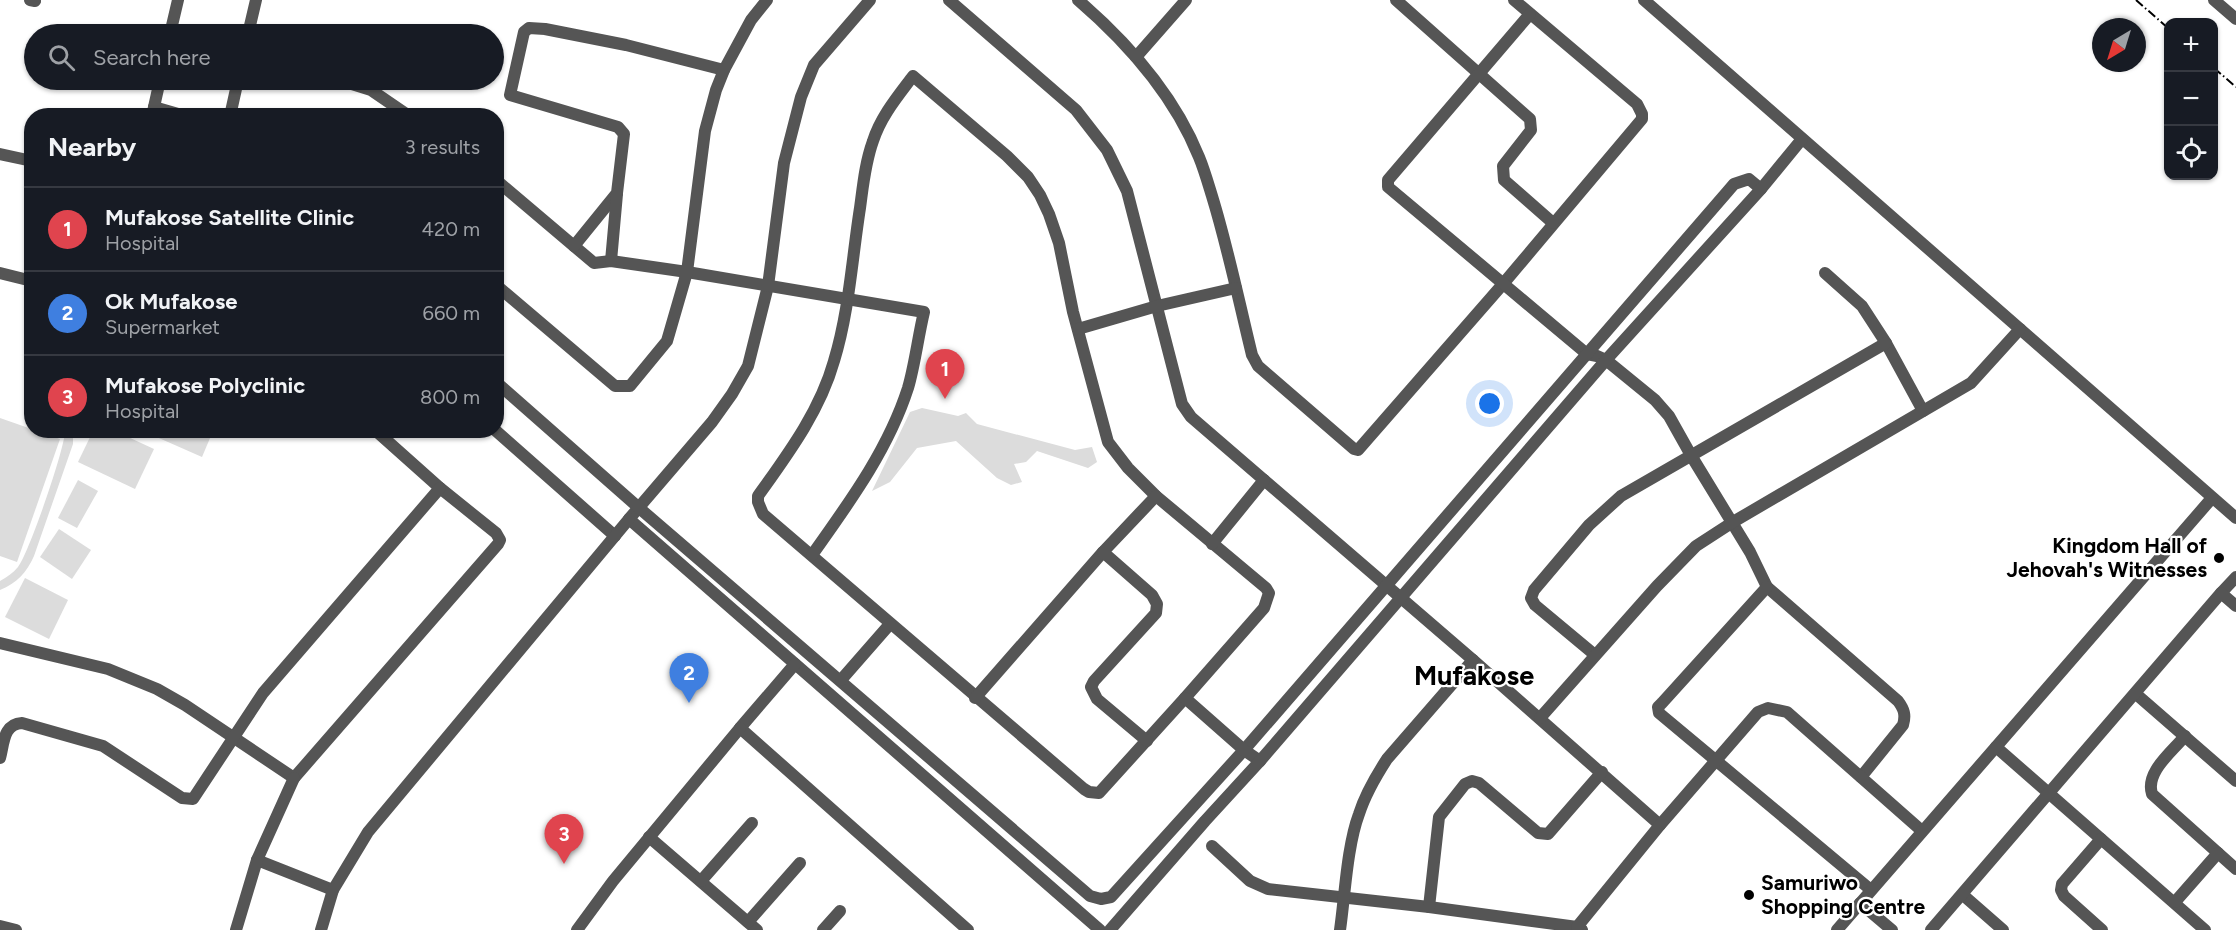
<!DOCTYPE html>
<meta charset="utf-8">
<style>
body{margin:0;font-family:Figtree,sans-serif;background:#20242c;color:#f1f3f6}
.controls{position:absolute;right:18px;top:18px;display:grid;overflow:hidden;border-radius:12px;box-shadow:0 2px 4px #0004}
.controls button{width:54px;height:54px;display:grid;place-items:center;padding:0;border:0;border-bottom:2px solid #363941;background:#171b24;color:#f1f3f6;font:30px sans-serif}
.compass{position:absolute;left:2092px;top:18px;width:54px;height:54px;border-radius:50%;background:#171b24;box-shadow:0 2px 4px #0004;rotate:218deg}
.you{position:absolute;left:1490px;top:404px;width:21px;height:21px;margin:-15px;border:4px solid #fff;border-radius:50%;background:#1a73e8;box-shadow:0 0 0 9px #1a73e833}
.badge{display:grid;place-items:center;width:39px;height:39px;border-radius:50%;background:#858687;color:#fff;font-size:20px;font-weight:700}
.pin{position:absolute;translate:-50% -50px;filter:drop-shadow(0 2px 3px #0008)}
.pin::after{content:'';position:absolute;top:32px;width:21px;height:18px;background:inherit;clip-path:polygon(0 0,100% 0,50% 100%)}
.list{margin:0;padding:0;list-style:none}
h2{display:flex;justify-content:space-between;align-items:center;height:78px;margin:0;padding:0 24px;font-size:26px}
h2 small{font-size:20px;font-weight:400;color:#9ea1a6}
.list li{display:grid;grid-template-columns:39px 1fr auto;gap:18px;align-items:center;box-sizing:border-box;height:84px;padding:0 24px;border-top:2px solid #363941}
.list b{display:block;font-size:22px;white-space:nowrap}
.list p{margin:0;font-size:20px;white-space:nowrap;color:#9ea1a6}
.list em{font-size:20px;font-style:normal;color:#9ea1a6}
.icon{flex:none;width:33px;height:33px;fill:none;stroke:currentColor;stroke-width:2;stroke-linecap:round;stroke-linejoin:round}
.map{position:relative;flex:none;width:2236px;height:930px;overflow:hidden}
.search{position:absolute;background:#171b24;box-shadow:0 2px 4px #0004;left:24px;top:24px;width:480px;height:66px;display:flex;align-items:center;gap:15px;box-sizing:border-box;padding:0 21px;border-radius:33px;color:#9ea1a6;font-size:22px}
.panel{position:absolute;background:#171b24;box-shadow:0 2px 4px #0004;left:24px;top:108px;width:480px;height:330px;border-radius:24px}
.map>svg:first-child{display:block}
.green{fill:#dcdcdc}
.lines{fill:none;stroke-linecap:round;stroke-linejoin:round}
.minor{stroke:#555;stroke-width:12}
.rail{stroke:#000;stroke-width:2;stroke-dasharray:9 3 1.5 3;stroke-linecap:butt}
.poi-dot{fill:#000;stroke:#fff;stroke-width:2}
.labels{text-anchor:middle;stroke-width:4.5;stroke-linejoin:round;paint-order:stroke}
.poi-label{font-size:21px;font-weight:bold;fill:#000;stroke:#fff;text-anchor:end}
.district-label{font-size:27px;font-weight:bold;fill:#000;stroke:#fff}
</style>
<div class="map">
<svg width="2236" height="930" viewBox="0 0 2236 930">
<rect width="100%" height="100%" fill="#fff"/>
<g class="green">
<polygon points="922,408 958,416 966,413 977,424 1075,450 1092,447 1097,462 1088,468 1037,451 1026,462 1014,464 1022,482 1011,485 997,478 956,441 917,448 890,482 872,491 910,412"/>
<polygon points="0,418 60,439 17,562 0,556"/>
<path d="M65,431H73V444L34,556C27,572 17,583 0,590V581C7,577 13,573 18,567C29,553 65,448 65,431Z"/>
<polygon points="93,431 115,431 154,449 135,489 78,462"/>
<polygon points="143,431 213,431 202,457"/>
<polygon points="78,480 98,491 77,528 58,518"/>
<polygon points="59,529 91,550 72,579 40,557"/>
<polygon points="25,578 68,600 49,639 5,617"/>
</g>
<g class="lines">
<g class="minor">
<polyline points="30,0 35,1"/>
<polyline points="870,0 814,65 801,97 784,163 768,286 748,366 732,394 712,422 629,519 1100,930"/>
<polyline points="949,0 1076,110 1107,150 1127,191 1182,404 1191,417 1473,660 1660,825"/>
<path d="M1078,0C1128,43 1174,95 1199,157C1204,169 1208,183 1212,196C1228,248 1239,302 1252,355L1258,366L1354,449L1358,450L1503,284L1642,119V114L1637,104L1514,0"/>
<polyline points="1396,0 1530,119 1531,130 1503,166 1504,180 1553,223"/>
<polyline points="1644,0 2236,518"/>
<polyline points="2214,0 2236,19"/>
<path d="M1530,14L1388,180V187L1587,354L1597,356L1606,360L1655,400L1669,416L1692,457L1750,552L1767,587L1898,701C1904,709 1906,715 1903,725L1861,777"/>
<polyline points="170,34 178,0"/>
<polyline points="248,34 256,0"/>
<polyline points="1136,57 1186,0"/>
<path d="M913,76L1007,156L1028,177L1040,195L1049,214L1059,243L1073,312L1108,442L1128,468L1156,496L1266,588L1269,593L1264,608L1185,698L1099,793L1089,792L1084,789L763,514L758,502V496C788,454 820,411 834,361C849,312 852,259 860,208C863,186 865,163 873,141C881,116 898,96 913,76Z"/>
<polyline points="339,80 371,90 409,116"/>
<polyline points="154,107 185,116"/>
<polyline points="152,116 160,80"/>
<polyline points="230,116 238,80"/>
<polyline points="0,154 32,161"/>
<path d="M496,180L594,263L611,261L687,272L924,312C918,337 915,364 908,388C888,450 849,503 812,555"/>
<polyline points="574,246 617,193 624,134 618,127 510,95 524,32 529,28 545,29 626,45 724,70"/>
<polyline points="611,261 617,194"/>
<polyline points="0,273 32,281"/>
<polyline points="1825,273 1862,306 1886,343 1923,411"/>
<polyline points="496,285 615,386 630,386 667,341 687,272 705,131 716,90 724,70 751,20 767,0"/>
<polyline points="1078,329 1157,306 1236,288"/>
<polyline points="496,382 638,507 1090,896 1101,899 1111,897 1244,750 1728,191 1734,184 1749,179 1761,189"/>
<polyline points="495,430 615,536"/>
<polyline points="1212,544 1264,480"/>
<polyline points="1767,587 1662,703 1658,707 1659,713 1871,890"/>
<polyline points="2221,593 2236,577"/>
<polyline points="0,643 108,669 157,689 185,705 294,778 498,544 500,540 496,533 440,488 375,430"/>
<polyline points="1595,655 1535,605 1531,598 1534,590 1589,525 1621,496 1886,343"/>
<polyline points="795,664 740,728 968,930"/>
<polyline points="841,680 890,624"/>
<polyline points="2136,694 2236,781"/>
<polyline points="975,698 1103,552"/>
<polyline points="1185,698 1244,750 1260,761"/>
<polyline points="1540,718 1657,586 1696,546 1733,522 1971,383 2020,329"/>
<path d="M2185,736C2172,752 2145,772 2152,794L2236,869"/>
<polyline points="1147,741 1097,699 1091,687 1094,681 1156,613 1157,604 1152,595 1103,552 1156,496"/>
<polyline points="1996,747 2205,930"/>
<path d="M0,758C4,744 3,724 22,723L103,746L182,798L193,799L263,693L440,488"/>
<polyline points="649,837 757,930"/>
<polyline points="2101,839 2062,884 2061,890 2064,896 2102,930"/>
<polyline points="1212,846 1250,881 1268,889 1429,907 1577,927 1582,930"/>
<polyline points="257,860 333,890"/>
<polyline points="701,881 752,823"/>
<polyline points="1963,895 2003,930"/>
<polyline points="2175,902 2218,853"/>
<polyline points="1860,903 1892,930"/>
<polyline points="1429,907 1439,817 1465,784 1472,781 1479,783 1538,833 1548,834 1602,772"/>
<polyline points="748,922 800,863"/>
<polyline points="0,926 16,930"/>
<polyline points="1577,927 1660,825 1758,712 1768,708 1787,712 1922,831"/>
<polyline points="236,930 257,860 294,778"/>
<polyline points="321,930 333,890 368,832 629,519"/>
<polyline points="577,930 613,881 740,728"/>
<polyline points="823,930 840,911"/>
<polyline points="1110,930 1205,821 1260,761 1606,360 1761,189 1802,139"/>
<path d="M1340,930C1345,895 1347,846 1359,814C1365,795 1376,776 1387,759L1473,660"/>
<polyline points="1837,930 2212,498"/>
<polyline points="1931,930 2221,593 2236,606"/>
</g>
<g class="rail">
<polyline points="2136,0 2168,28"/>
<polyline points="2214,68 2236,87"/>
</g>
</g>
<g class="poi-dot">
<circle cx="2219" cy="558" r="6"/>
<circle cx="1749" cy="895" r="6"/>
</g>
<g class="labels">
<g class="poi-label">
<text x="2207" y="553">Kingdom Hall of<tspan x="2207" dy="24">Jehovah's Witnesses</tspan></text>
<text x="1761" y="890" text-anchor="start">Samuriwo<tspan x="1761" dy="24">Shopping Centre</tspan></text>
</g>
<g class="district-label">
<text x="1474" y="685">Mufakose</text>
</g>
</g>
</svg>
<div class="controls">
<button>+</button>
<button>−</button>
<button><svg class="icon" aria-label="locate" viewBox="0 0 24 24"><circle cx="12" cy="12" r="6"/><path d="M12 2v4M12 18v4M2 12h4M18 12h4"/></svg></button>
</div>
<svg class="compass" viewBox="-18 -18 36 36"><path d="M0-13l5 13h-10z" fill="#e53935"/><path d="M0 13l5-13h-10z" fill="#9ea1a6"/></svg>
<div class="you"></div>
<div class="pin badge" style="left:945px;top:399px;background:#e0444e">1</div>
<div class="pin badge" style="left:689px;top:703px;background:#3f7fe0">2</div>
<div class="pin badge" style="left:564px;top:864px;background:#e0444e">3</div>
<div class="search"><svg class="icon" aria-label="search" viewBox="0 0 24 24"><circle cx="10" cy="10" r="6"/><path d="M15 15l6 6"/></svg>Search here</div>
<section class="panel">
<h2>Nearby<small>3 results</small></h2>
<ul class="list">
<li><span class="badge" style="background:#e0444e">1</span><div><b>Mufakose Satellite Clinic</b><p>Hospital</p></div><em>420 m</em></li>
<li><span class="badge" style="background:#3f7fe0">2</span><div><b>Ok Mufakose</b><p>Supermarket</p></div><em>660 m</em></li>
<li><span class="badge" style="background:#e0444e">3</span><div><b>Mufakose Polyclinic</b><p>Hospital</p></div><em>800 m</em></li>
</ul>
</section>
</div>
